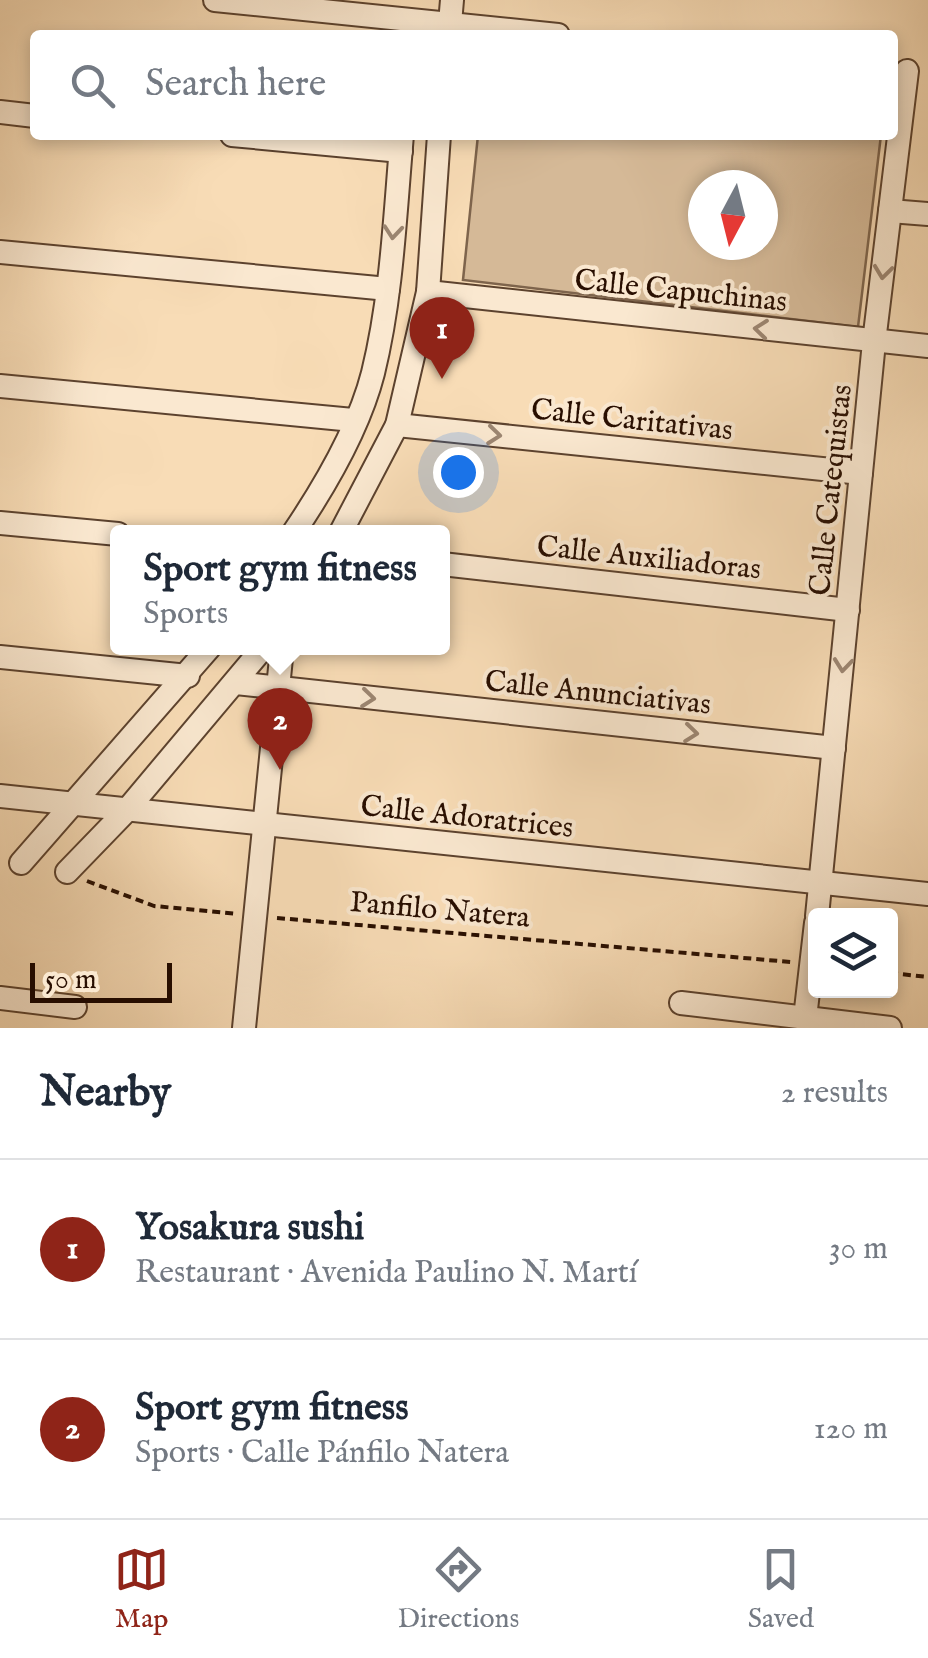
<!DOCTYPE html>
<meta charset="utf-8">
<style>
body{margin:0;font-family:"IM FELL English",serif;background:#f6f6f7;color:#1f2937}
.controls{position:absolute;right:30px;bottom:30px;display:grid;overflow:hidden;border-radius:10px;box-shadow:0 5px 15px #0003}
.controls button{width:90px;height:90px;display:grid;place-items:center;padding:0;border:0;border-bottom:2px solid #e0e1e3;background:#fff;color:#1f2937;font:50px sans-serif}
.compass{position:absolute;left:688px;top:170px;width:90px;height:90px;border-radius:50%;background:#fff;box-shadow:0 5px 15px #0003;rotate:187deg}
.scale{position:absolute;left:30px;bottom:25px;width:142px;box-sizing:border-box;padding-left:10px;border:5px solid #280e00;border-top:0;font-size:28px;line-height:35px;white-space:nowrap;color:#280e00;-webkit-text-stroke:8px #fae8d0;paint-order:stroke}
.you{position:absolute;left:458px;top:472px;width:35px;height:35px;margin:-25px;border:8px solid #fff;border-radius:50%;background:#1a73e8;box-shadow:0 0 0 15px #1a73e833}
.badge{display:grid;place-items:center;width:65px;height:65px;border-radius:50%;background:#8f2418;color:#fff;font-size:32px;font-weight:700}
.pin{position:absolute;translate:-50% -82px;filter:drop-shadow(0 2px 5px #0008)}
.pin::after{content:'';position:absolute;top:52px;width:35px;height:30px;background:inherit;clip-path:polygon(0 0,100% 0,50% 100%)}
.popup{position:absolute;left:110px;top:525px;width:340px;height:130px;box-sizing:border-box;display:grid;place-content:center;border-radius:10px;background:#fff;filter:drop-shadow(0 2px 8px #0005);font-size:32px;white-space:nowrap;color:#747a83}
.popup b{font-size:38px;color:#1f2937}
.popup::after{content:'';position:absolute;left:50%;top:100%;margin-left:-20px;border:20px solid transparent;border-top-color:#fff}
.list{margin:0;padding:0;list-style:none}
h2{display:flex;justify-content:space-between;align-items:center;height:130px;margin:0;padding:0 40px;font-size:42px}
h2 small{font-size:32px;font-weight:400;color:#747a83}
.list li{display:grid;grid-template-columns:65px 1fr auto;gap:30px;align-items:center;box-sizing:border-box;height:180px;padding:0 40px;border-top:2px solid #e0e1e3}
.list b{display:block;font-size:38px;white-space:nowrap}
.list p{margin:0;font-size:32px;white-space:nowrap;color:#747a83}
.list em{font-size:32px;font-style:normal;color:#747a83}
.icon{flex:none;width:55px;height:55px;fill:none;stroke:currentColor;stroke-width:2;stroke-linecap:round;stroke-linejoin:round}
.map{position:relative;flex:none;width:928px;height:1028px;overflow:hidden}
.search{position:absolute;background:#fff;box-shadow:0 5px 15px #0003;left:30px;right:30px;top:30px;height:110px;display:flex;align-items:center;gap:25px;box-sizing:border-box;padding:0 35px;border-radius:10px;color:#747a83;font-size:38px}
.sheet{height:490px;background:#fff}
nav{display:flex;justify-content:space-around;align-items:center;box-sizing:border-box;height:140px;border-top:2px solid #e0e1e3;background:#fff;font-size:28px;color:#747a83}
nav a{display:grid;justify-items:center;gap:5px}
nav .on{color:#8f2418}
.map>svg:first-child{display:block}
.green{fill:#d5b997;stroke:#7e644c;stroke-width:2.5;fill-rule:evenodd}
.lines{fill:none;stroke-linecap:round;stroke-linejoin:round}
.minor-casing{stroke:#5c422e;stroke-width:26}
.path{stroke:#280e00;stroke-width:4;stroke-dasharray:8 5;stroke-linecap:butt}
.minor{stroke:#fae8d0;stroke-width:22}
.oneway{stroke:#9c8672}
.labels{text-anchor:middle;stroke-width:8;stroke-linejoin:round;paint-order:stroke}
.street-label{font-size:30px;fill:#280e00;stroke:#fae8d0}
</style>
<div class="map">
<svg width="928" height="1028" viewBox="0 0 928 1028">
<rect width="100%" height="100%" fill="#f8dcb6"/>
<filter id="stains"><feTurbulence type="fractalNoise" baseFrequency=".002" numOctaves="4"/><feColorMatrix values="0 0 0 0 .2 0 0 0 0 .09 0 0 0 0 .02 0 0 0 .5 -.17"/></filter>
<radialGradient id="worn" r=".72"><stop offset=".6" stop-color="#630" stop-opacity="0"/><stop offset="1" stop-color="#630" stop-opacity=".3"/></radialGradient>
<path class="green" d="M478,135H881L858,327L463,280ZM703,185H763V245H703Z"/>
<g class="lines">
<g class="minor-casing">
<g id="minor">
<polyline points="215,0 558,35"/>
<polyline points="449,35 452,0"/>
<polyline points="0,112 35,116"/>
<polyline points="232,135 401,151"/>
<polyline points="890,211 928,214"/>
<polyline points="0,252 388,289"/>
<polyline points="428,292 928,346"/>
<polyline points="0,386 353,420"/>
<polyline points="397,425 861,473"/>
<polyline points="0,523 118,534"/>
<path d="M294,532C325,486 359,428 373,373C392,296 395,214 402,135"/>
<polyline points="341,532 397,425 428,292 439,135"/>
<polyline points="442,564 848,610"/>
<polyline points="0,657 188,676"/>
<polyline points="236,683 834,748"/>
<polyline points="0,796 928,894"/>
<polyline points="21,863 209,648"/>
<polyline points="67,872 126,811 263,648"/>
<polyline points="817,916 874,342 907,71"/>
<polyline points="0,998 75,1007"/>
<polyline points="681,1003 890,1028"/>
<polyline points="805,1018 816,923"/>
<polyline points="244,1028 282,648"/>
</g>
</g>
<g class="path">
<polyline points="87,881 154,906 238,914"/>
<polyline points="277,918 791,962"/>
<polyline points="890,973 928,977"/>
</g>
<use href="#minor" class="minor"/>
</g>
<defs><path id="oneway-chevron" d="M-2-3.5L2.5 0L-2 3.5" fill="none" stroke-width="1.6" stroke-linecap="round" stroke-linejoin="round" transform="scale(2.5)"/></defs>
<g class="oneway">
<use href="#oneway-chevron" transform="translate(393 232) rotate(95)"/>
<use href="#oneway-chevron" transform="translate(883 272) rotate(97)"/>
<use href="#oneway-chevron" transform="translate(761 329) rotate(-174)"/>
<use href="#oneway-chevron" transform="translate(494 435) rotate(6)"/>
<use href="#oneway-chevron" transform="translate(843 665) rotate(96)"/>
<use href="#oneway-chevron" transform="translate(368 698) rotate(6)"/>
<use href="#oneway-chevron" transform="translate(691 733) rotate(6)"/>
</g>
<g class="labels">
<g class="street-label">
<text transform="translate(681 290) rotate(6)" y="10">Calle Capuchinas</text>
<text transform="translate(632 419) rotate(6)" y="10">Calle Caritativas</text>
<text transform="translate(830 490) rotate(-84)" y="10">Calle Catequistas</text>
<text transform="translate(649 557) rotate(6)" y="10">Calle Auxiliadoras</text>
<text transform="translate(598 692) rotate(6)" y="10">Calle Anunciativas</text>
<text transform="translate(467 816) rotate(6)" y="10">Calle Adoratrices</text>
<text transform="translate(440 909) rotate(5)" y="10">Panfilo Natera</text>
</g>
</g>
<rect width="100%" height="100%" filter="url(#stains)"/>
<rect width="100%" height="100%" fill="url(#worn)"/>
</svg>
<div class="controls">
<button><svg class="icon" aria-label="layers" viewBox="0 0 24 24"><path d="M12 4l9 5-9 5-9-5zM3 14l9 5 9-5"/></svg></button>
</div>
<svg class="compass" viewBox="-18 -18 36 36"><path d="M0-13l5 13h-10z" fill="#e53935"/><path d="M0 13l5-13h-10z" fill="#747a83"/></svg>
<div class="scale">50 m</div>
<div class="you"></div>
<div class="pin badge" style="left:442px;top:379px">1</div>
<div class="pin badge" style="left:280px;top:770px">2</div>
<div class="popup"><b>Sport gym fitness</b>Sports</div>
<div class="search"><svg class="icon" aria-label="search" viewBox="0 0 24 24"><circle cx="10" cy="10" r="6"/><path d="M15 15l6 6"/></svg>Search here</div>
</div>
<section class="sheet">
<h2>Nearby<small>2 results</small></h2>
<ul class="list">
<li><span class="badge">1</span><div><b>Yosakura sushi</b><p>Restaurant · Avenida Paulino N. Martí</p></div><em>30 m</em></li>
<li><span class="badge">2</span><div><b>Sport gym fitness</b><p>Sports · Calle Pánfilo Natera</p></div><em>120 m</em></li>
</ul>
</section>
<nav>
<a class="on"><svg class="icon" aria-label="map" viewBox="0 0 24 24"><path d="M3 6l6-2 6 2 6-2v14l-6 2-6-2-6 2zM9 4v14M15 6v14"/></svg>Map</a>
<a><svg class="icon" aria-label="directions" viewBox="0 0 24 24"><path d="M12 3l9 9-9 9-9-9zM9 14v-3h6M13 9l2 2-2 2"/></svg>Directions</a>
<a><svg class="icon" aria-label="saved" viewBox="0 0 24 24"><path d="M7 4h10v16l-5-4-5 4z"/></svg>Saved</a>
</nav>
